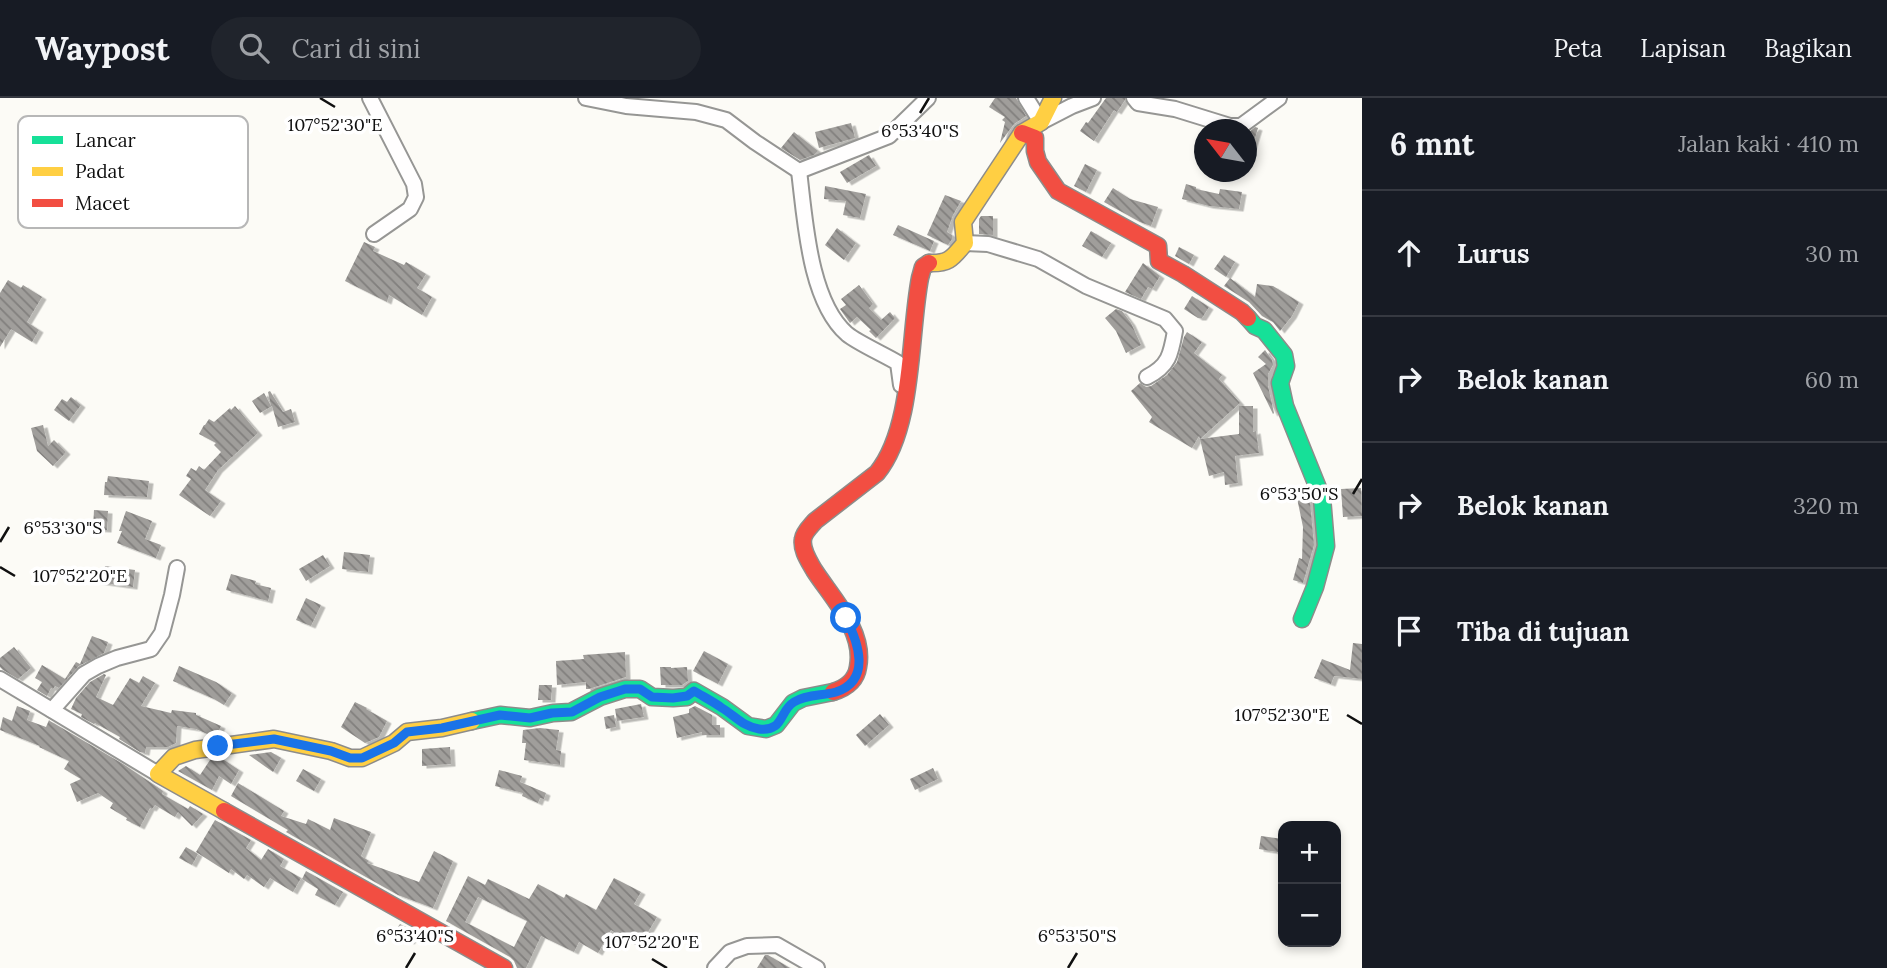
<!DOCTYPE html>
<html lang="id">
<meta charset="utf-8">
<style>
body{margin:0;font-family:Lora,serif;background:#20242c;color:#f1f3f6}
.controls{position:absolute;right:21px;bottom:21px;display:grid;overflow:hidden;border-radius:14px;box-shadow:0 4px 10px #0003}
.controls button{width:63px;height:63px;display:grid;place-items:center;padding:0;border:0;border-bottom:2px solid #363941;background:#171b24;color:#f1f3f6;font:35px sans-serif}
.compass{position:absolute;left:1194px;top:21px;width:63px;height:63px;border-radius:50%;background:#171b24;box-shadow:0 4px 10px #0003;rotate:301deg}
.stop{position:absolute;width:21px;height:21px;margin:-16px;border:5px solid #1a73e8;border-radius:50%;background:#fff}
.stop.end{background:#1a73e8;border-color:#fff;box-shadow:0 2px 7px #0008}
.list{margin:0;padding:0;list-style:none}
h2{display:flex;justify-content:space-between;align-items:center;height:91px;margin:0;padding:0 28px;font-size:30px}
h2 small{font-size:23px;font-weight:400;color:#9ea1a6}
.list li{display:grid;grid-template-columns:46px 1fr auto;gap:21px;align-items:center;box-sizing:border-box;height:126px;padding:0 28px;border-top:2px solid #363941}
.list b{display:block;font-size:26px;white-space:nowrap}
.list em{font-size:23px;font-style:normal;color:#9ea1a6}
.icon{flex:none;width:38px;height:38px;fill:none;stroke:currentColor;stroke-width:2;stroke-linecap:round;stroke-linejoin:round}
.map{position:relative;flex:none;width:1362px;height:870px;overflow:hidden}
header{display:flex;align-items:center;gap:42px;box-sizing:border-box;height:98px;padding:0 35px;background:#171b24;border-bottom:2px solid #363941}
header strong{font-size:33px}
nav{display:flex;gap:38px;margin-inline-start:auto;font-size:24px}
.search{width:490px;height:63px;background:#20242c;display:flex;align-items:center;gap:18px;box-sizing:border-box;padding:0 24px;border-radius:38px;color:#9ea1a6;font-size:26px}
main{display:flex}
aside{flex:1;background:#171b24}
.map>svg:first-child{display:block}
.building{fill:url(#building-back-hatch);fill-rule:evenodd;filter:url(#shadow)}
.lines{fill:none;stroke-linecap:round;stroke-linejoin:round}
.street-casing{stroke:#969694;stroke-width:18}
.fast-casing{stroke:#8d8c8a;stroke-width:19}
.slow-casing{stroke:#8d8c8a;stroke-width:19}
.jam-casing{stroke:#8d8c8a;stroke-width:19}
.street{stroke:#fffefe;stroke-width:14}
.fast{stroke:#16e098;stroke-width:16}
.slow{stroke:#ffcf43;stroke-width:16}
.jam{stroke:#f24e42;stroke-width:16}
.route{stroke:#1a73e8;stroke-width:9}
.ticks{fill:none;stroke:#101010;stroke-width:2.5}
.key{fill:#fff;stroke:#b7b7b7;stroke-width:2}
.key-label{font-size:19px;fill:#101010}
.ticks-label{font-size:18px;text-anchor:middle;fill:#101010;stroke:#fff;stroke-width:7;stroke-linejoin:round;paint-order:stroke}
</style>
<header>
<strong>Waypost</strong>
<div class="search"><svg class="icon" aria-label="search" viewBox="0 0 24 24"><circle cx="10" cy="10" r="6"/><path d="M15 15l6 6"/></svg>Cari di sini</div>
<nav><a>Peta</a><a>Lapisan</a><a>Bagikan</a></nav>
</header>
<main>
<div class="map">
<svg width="1362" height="870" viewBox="0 0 1362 870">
<defs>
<pattern id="building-back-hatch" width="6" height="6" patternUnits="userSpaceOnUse" patternTransform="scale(1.75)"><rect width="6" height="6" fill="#a09e9b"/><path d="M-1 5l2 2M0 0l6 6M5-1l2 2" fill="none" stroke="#817f7d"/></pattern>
<filter id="shadow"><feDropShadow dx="4.5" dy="2.5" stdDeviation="0" flood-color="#0004"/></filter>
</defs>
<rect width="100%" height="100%" fill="#fcfbf6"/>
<g class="building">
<polygon points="995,0 1016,0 1026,18 1014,26 1000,45 1005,24 1002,22 1005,19 989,9"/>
<polygon points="1106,0 1125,0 1125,2 1117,14 1114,12 1094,43 1080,33 1086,24 1088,25"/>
<polygon points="851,25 855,40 819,50 815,34"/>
<polygon points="1255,29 1258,30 1249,59 1247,59 1247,36"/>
<polygon points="794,34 818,53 814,57 800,62 781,50"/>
<polygon points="869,57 876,68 847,85 840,74"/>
<polygon points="1085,66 1097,72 1086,94 1074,88"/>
<polygon points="1186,86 1196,89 1196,91 1219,96 1220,91 1242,94 1239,111 1209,108 1182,101"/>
<polygon points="825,88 866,96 860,120 843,117 846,103 824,101"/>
<polygon points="1113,90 1130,101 1158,109 1151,128 1140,124 1104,104"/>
<polygon points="945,97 961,103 953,117 947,134 952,137 952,141 948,147 927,137"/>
<polygon points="981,118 993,118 993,137 979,136 979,121"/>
<polygon points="898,127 934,143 930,153 893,137"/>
<polygon points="837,130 856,145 844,162 825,147"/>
<polygon points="1091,133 1111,145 1102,159 1082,148"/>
<polygon points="364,144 375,149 373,153 404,167 406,164 426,176 417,190 432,199 422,217 389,197 387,204 345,183"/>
<polygon points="1179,149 1194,157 1189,166 1175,158"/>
<polygon points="1224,157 1235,164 1226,179 1214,171"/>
<polygon points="1143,165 1160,178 1152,191 1148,189 1141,201 1125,194"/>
<polygon points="1230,180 1255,199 1257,186 1273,188 1299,204 1292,218 1280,233 1273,224 1262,218 1249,204 1224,188"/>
<polygon points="8,182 21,190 23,187 42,199 27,224 39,232 32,244 11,231 0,249 0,195"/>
<polygon points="859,187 873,206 869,210 881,222 890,214 895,220 876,240 869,233 871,232 857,219 850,225 840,211 846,207 841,201"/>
<polygon points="1192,198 1209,209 1202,220 1198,220 1184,211"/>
<polygon points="1116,211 1122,213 1131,225 1141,247 1126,255 1116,233 1105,220"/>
<polygon points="1187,234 1202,244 1194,255 1222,277 1219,281 1240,305 1200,341 1199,338 1192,350 1149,324 1152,319 1131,293 1140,285 1146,289 1151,288 1167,277 1177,264 1184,239"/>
<polygon points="1265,252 1272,262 1273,267 1268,276 1268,288 1274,315 1273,316 1253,275 1266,266 1258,259"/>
<polygon points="270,293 283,314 291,311 295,324 278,329 272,308 260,315 252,303 264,295 271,308 268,294"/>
<polygon points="71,299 81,307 69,323 54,312 62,301 67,304"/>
<polygon points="235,308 258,335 218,372 205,392 221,403 210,418 179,397 191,381 186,378 191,370 196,373 199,368 204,372 221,354 214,347 216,345 199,336 204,327 205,327 209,321 214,324 230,310 231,312"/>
<polygon points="1239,308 1253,308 1253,334 1256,333 1259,355 1235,358 1238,385 1225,387 1224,374 1209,378 1200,341 1239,336"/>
<polygon points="43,327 48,348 54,342 66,354 53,368 37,353 31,330"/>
<polygon points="108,378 149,383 147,399 104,397 105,384 107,384"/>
<polygon points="1361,390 1362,418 1343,419 1341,391"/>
<polygon points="1308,398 1310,403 1314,447 1303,485 1293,482 1299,460 1302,461 1303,429 1297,400"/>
<polygon points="94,412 108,413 107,432 93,431"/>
<polygon points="126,413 152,423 145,441 161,447 156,460 117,445 122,433 119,433"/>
<polygon points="344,454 370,457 368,474 342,471"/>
<polygon points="323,457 330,468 306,483 299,471"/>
<polygon points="105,468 135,472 133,489 97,484 99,472 104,473"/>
<polygon points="231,476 256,483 255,486 271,490 268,503 226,492"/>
<polygon points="306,500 321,507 311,528 296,522"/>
<polygon points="92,538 108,544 104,555 79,568 59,590 55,588 53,591 51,590 47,598 37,592 42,584 35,580 42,567 65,581 76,564 80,566"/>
<polygon points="1353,545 1362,546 1362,581 1334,578 1331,586 1314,580 1322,561 1350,572"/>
<polygon points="14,549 31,570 18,581 3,572 0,569 0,560"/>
<polygon points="704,553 728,566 718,586 693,573"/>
<polygon points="625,554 626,579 589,591 586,591 586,584 557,587 556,563 584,561 583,557"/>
<polygon points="179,568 216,584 232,595 224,607 214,601 173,583"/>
<polygon points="660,569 671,569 671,570 687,569 688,583 682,587 661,587"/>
<polygon points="104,576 106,577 96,599 113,607 130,580 139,585 143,578 155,585 141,608 171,615 172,612 196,615 196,617 221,628 217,636 210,637 196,631 177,628 176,645 168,649 146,649 145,655 140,654 119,641 120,639 95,625 94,626 81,619 82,616 71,611 76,600 90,584"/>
<polygon points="539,587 552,587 551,602 538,602"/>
<polygon points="355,604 367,610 366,611 387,623 379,639 365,645 341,629"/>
<polygon points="641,606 644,619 617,623 615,611"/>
<polygon points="17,608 30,613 27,622 46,629 49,622 50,623 123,666 163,693 162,696 188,711 190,708 203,716 192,728 178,714 175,719 155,707 152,711 150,710 140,729 126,722 127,720 110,710 113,705 98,695 77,704 70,686 81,681 64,671 69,663 39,649 40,648 0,632 3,619 12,623"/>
<polygon points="695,608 712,617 712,627 720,627 720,637 702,637 702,634 677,640 673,619 689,615 689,611"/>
<polygon points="880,616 889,627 865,648 856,637"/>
<polygon points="614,617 616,629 606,631 604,619"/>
<polygon points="540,630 559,632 556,652 561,653 560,667 524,662 526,645 522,645 523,632"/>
<polygon points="450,649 451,666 422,668 422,651"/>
<polygon points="271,654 281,660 273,674 249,657"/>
<polygon points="221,660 239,672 231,686 219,678 212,692 178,673 186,668 200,677 210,662"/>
<polygon points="933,670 938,681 915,692 910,681"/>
<polygon points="303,671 321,681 314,693 296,683"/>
<polygon points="499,672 522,678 520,684 546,695 544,701 540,700 538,705 522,698 523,695 495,688"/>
<polygon points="238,685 284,713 281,718 306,726 308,721 330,732 334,720 371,734 361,758 369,763 367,765 419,784 434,753 453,763 433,810 398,797 286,734 288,732 231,698"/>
<polygon points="215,722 251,742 246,750 261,762 268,751 284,761 280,768 301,780 293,794 270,780 264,789 247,777 244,781 231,771 229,775 196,754"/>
<polygon points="1261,738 1283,741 1283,755 1259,751"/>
<polygon points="186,749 198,756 192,767 179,760"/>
<polygon points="306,773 343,794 335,807 315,797 318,791 302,781"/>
<path d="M468,778L485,787L488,781L529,801L538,786L564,800L566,796L596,812L614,780L641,794L634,806L657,819L639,849L611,832L598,855L579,844L574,854L541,838L526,870H517L514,863L510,859L446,823ZM478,799L527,823L514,849L465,824Z"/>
<polygon points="400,826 417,835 410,844 395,833"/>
<polygon points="765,857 768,857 790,870 757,870"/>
</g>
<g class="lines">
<g class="street-casing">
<g id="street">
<polyline points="370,0 414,86 416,99 410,111 374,136"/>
<polyline points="586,0 626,8 696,14 726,22 755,44 799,73 889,38 928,0"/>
<polyline points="1026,0 1041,24 1072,8 1093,0"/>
<polyline points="1134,0 1138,5 1175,11 1230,28 1241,28 1279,0"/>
<path d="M799,73C805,120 809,203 847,236C858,245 885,257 898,265L901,287"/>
<path d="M965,145L988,146L1038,161L1086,188L1165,221L1175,233C1171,256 1169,268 1147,279"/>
<polyline points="0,581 158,676"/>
<polyline points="52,612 84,576 98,568 117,560 151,551 162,535 172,497 177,470"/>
<polyline points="715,870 730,854 747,848 777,847 817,870"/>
</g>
</g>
<g class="fast-casing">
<g id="fast">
<polyline points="1248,220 1255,228 1264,232 1284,257 1286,268 1280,285 1285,308 1322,400 1326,448 1315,489 1302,521"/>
<polyline points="472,623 500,617 530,620 553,615 571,614 600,599 625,591 640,591 652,599 673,600 687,599 694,593 722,609 748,628 766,631 776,627 793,605 803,600 833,594"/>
</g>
</g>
<g class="slow-casing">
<g id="slow">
<path d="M929,165C950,166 953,159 965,145L963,124L1022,35L1041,24L1053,0"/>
<polyline points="224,713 158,676 174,659 195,652 274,641 331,653 350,660 362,660 394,645 407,634 442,630 472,623"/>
</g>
</g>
<g class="jam-casing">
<g id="jam">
<polyline points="1022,35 1035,40 1035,53 1038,64 1058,93 1158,148 1159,163 1183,176 1242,214 1248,220"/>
<path d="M833,594C846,590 856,583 858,569C865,533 832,500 814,472C809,463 801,452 803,441C804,434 811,428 815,423L877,375C914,330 909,237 920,180L923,169L929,165"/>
<polyline points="224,713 504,870"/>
</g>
</g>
<use href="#street" class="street"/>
<use href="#fast" class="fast"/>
<use href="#slow" class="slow"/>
<use href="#jam" class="jam"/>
</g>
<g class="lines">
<path class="route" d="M218,648L274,641L331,653L350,660H362L394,645L407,634L442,630L500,617L530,620L552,615L572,614L600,599L625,591H640L652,599L673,600L687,598L694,593C704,599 714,604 722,610C735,618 744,629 759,631C784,634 779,613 794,604C807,596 823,598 836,594C872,582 858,544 846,520"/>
</g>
<path class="ticks" d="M320,0L335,9M920,15L929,0M1353,396L1362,381M0,444L9,429M0,469L15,478M1347,617L1362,626M652,861L667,870M406,870L415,855M1068,870L1077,855"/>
<rect x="18" y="18" width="230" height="112" rx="10" class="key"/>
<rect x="32" y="38" width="31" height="8" fill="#16e098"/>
<rect x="32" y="69" width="31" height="9" fill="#ffcf43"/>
<rect x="32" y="101" width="31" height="8" fill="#f24e42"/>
<g class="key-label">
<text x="75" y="49">Lancar</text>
<text x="75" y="80">Padat</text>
<text x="75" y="112">Macet</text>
</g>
<g class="ticks-label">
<text x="335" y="33">107°52'30"E</text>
<text x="920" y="39">6°53'40"S</text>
<text x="1299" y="402">6°53'50"S</text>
<text x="63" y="436">6°53'30"S</text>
<text x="80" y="484">107°52'20"E</text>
<text x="1282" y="623">107°52'30"E</text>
<text x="415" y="844">6°53'40"S</text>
<text x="1077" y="844">6°53'50"S</text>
<text x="652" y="850">107°52'20"E</text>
</g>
</svg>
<div class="controls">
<button>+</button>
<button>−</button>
</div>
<svg class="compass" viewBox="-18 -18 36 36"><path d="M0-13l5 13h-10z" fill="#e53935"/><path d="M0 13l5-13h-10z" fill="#9ea1a6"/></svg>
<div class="stop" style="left:846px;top:520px"></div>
<div class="stop end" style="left:218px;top:648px"></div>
</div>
<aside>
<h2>6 mnt<small>Jalan kaki · 410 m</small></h2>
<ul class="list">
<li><svg class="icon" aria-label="ahead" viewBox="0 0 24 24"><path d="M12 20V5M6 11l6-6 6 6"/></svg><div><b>Lurus</b></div><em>30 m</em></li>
<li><svg class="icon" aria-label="right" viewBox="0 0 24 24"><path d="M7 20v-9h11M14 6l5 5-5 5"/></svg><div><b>Belok kanan</b></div><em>60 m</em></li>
<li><svg class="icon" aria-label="right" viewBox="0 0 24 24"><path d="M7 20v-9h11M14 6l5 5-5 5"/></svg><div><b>Belok kanan</b></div><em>320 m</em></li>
<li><svg class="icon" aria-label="arrive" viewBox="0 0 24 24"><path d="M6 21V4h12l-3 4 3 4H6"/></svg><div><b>Tiba di tujuan</b></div></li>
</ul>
</aside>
</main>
